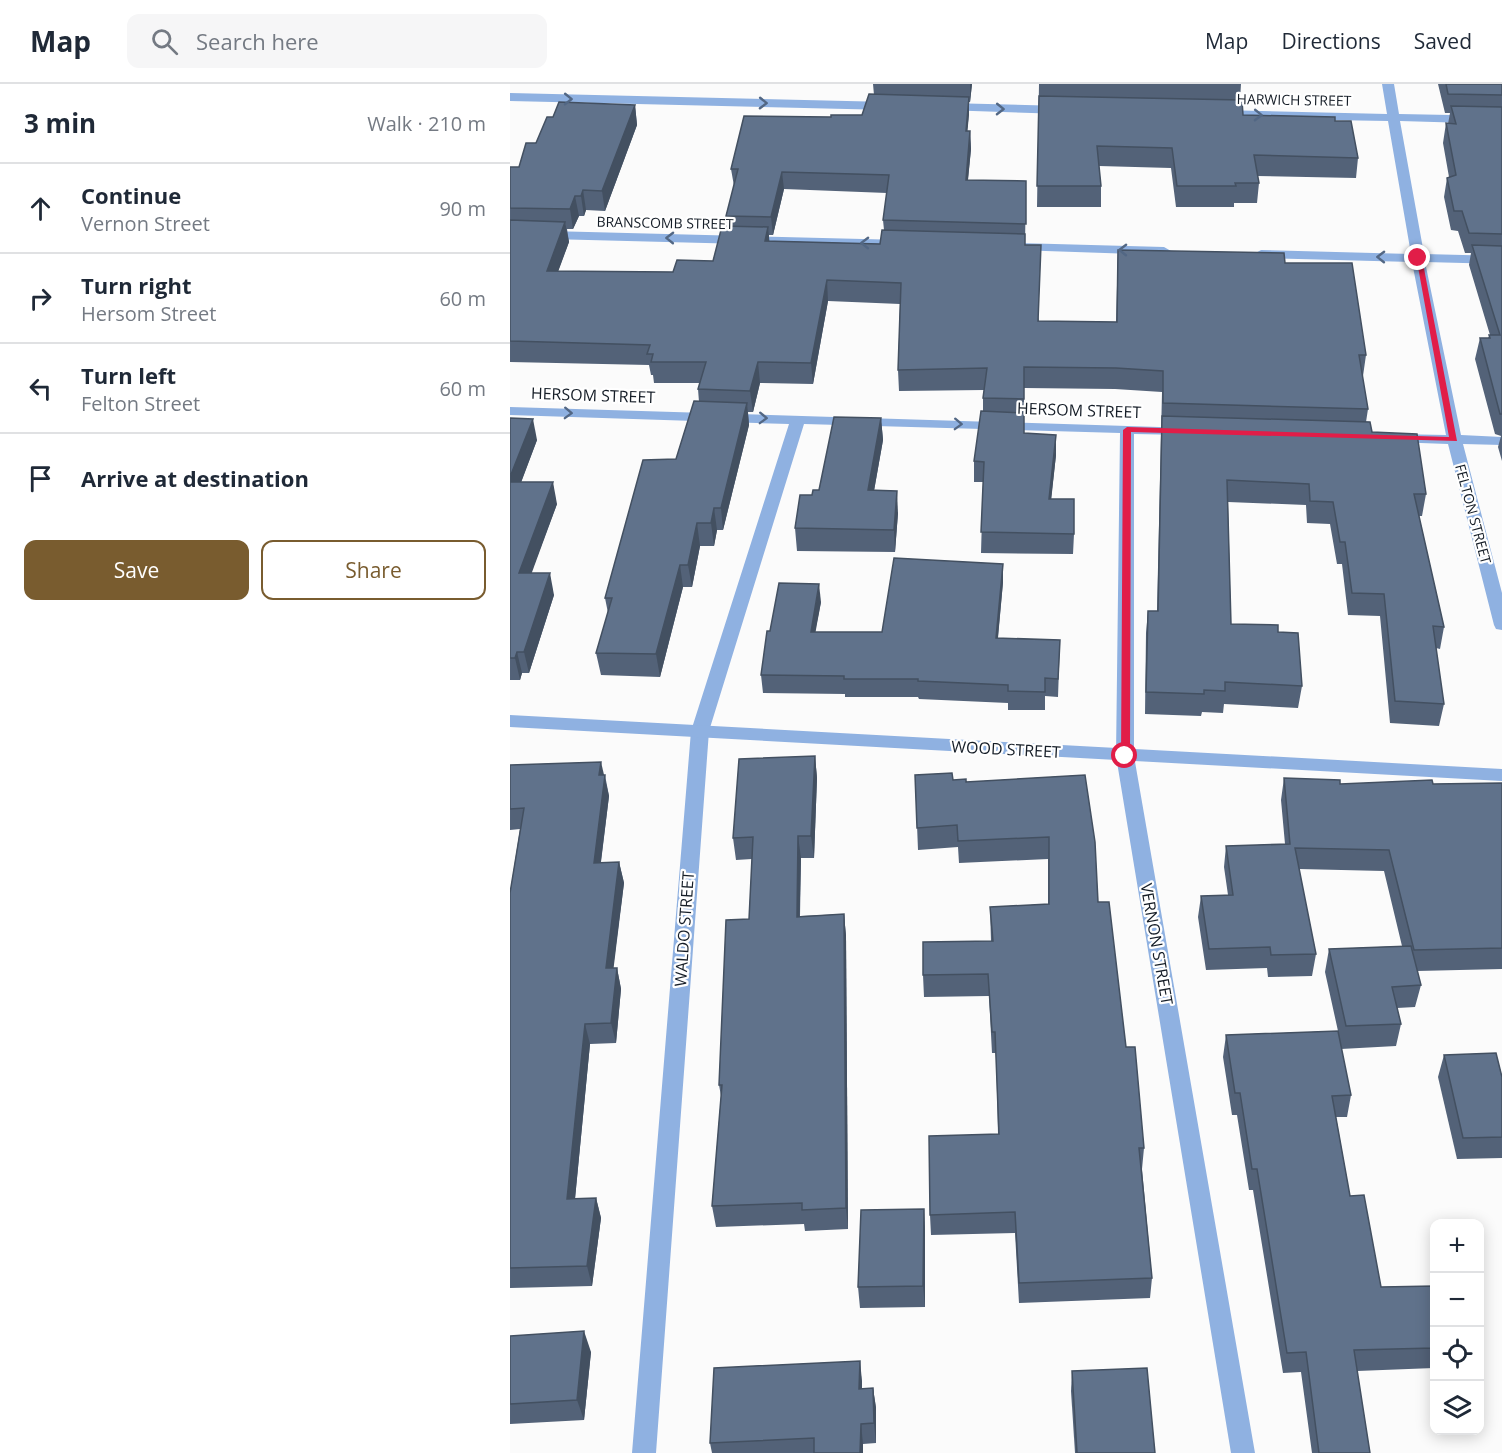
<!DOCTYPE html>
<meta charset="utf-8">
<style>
body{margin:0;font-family:"Open Sans",sans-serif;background:#f6f6f7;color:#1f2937}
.controls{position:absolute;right:18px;bottom:18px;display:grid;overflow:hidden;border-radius:12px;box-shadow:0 3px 15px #0003}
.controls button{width:54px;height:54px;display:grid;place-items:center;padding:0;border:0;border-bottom:2px solid #e0e1e3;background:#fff;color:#1f2937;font:30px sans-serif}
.stop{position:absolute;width:18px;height:18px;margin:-14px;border:4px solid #e11d48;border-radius:50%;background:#fff}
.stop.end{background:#e11d48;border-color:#fff;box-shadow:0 2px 6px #0008}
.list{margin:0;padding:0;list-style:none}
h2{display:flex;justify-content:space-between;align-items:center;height:78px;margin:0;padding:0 24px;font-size:26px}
h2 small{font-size:20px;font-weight:400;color:#747a83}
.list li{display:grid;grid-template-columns:39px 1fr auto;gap:18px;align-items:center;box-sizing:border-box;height:90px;padding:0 24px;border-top:2px solid #e0e1e3}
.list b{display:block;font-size:22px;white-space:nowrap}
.list p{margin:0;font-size:20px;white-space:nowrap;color:#747a83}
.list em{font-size:20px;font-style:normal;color:#747a83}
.actions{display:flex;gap:12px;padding:18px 24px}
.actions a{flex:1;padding:14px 0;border:2px solid #795c2f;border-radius:12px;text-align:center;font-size:21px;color:#795c2f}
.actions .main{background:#795c2f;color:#fff}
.icon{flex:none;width:33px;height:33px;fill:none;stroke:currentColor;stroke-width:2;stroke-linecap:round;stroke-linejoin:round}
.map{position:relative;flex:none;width:992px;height:1369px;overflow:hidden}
header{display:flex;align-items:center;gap:36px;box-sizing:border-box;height:84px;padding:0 30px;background:#fff;border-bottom:2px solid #e0e1e3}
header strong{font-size:28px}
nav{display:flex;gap:33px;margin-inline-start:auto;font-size:21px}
.search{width:420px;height:54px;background:#f6f6f7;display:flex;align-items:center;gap:15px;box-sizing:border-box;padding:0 21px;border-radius:12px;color:#747a83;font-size:22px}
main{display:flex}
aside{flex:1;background:#fff}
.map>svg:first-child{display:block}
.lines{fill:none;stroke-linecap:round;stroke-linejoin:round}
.minor{fill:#8fb1e1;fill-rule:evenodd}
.tertiary{fill:#8fb1e1;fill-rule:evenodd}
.wall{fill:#536278;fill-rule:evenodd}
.shaded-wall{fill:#435061}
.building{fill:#60728b;stroke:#435061;stroke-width:1.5}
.oneway{stroke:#526784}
.route{fill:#e11d48}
.labels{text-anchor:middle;stroke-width:4.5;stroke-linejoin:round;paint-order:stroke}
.far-street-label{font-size:14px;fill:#151d27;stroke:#fff}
.street-label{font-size:16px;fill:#151d27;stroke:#fff}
</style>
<header>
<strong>Map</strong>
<div class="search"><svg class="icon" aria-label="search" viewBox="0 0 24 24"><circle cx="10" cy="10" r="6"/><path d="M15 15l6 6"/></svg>Search here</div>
<nav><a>Map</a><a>Directions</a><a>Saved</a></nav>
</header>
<main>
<aside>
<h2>3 min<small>Walk · 210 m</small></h2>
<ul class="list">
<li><svg class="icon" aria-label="ahead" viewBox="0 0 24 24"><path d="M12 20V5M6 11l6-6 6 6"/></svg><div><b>Continue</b><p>Vernon Street</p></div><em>90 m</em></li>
<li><svg class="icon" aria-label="right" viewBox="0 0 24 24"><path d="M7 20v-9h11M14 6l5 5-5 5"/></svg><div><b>Turn right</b><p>Hersom Street</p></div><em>60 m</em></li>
<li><svg class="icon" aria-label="left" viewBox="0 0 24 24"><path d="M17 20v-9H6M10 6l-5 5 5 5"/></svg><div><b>Turn left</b><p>Felton Street</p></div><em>60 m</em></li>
<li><svg class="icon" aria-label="arrive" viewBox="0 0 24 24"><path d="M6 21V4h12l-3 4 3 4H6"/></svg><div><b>Arrive at destination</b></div></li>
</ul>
<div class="actions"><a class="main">Save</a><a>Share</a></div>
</aside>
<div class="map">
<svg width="992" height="1369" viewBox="0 0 992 1369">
<rect width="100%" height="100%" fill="#fbfbfb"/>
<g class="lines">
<g class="minor">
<polygon points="872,0 884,0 889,30 992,32 992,40 890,37 914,170 992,172 992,180 915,178 951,351 992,353 992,361 953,360 992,509 992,546 986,545 984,541 938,360 883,358 876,354 883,350 936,351 902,178 751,174 744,170 751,166 901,170 878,37 710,34 704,30 710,26 877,30"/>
<polygon points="0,9 379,18 385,22 379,26 0,17"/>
<polygon points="437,19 553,22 559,26 553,30 433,26 433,20"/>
<polygon points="0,146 393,156 400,160 393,164 0,154"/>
<polygon points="508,159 654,163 661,167 654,171 503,166 501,163 503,160"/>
<polygon points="0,323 681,344 683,347 681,350 676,351 624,350 624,672 745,1369 721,1369 606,672 610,349 294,340 199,647 146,1369 122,1369 181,647 279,340 0,331"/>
</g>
<polygon class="tertiary" points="0,631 992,685 992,697 0,643"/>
</g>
<g class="wall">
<path d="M363,0H462L460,18H459V30L457,47H460L461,65L458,96L516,97L515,161L529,237L606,238L608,166L775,179L856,271L853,292H852L858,325L856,338L862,348L916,410L912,432H909L934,543L930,565L926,564L934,620L929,642L880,639L870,532L838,531L832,480H827L820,440L797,439L796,421L718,418L721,540L768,548L792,602L788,624L714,620L713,629L692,628L691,632L635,630L636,549L638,527H647L652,308L605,305L514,304V349L546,371L541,415L564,450L563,470L471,469L473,398H464V377L473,327V314L474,306L389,307L388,286L390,220L318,217L303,300L250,299L243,328H238L239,341L213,446H207L204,462H190L182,503H173L150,593L91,591L86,569L98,529L95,514L166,375L189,318L188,305L190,299H144L143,291H141L139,281L0,278V83H9L43,33L125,21L127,41L95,127L76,126L74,132H69L63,145H57L59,158L48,187L163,188L203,177L217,142L216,132L224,102L221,85L321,33L352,31L364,11ZM274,105L377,109L373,136L374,146L370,160L259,157V151H263Z"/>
<polygon points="529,0 731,0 730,16 733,31 825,37 848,74 846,94 747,92 749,99 747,119 724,119 724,123 666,123 661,84 589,82 591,102 591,123 527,123"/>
<polygon points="928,0 992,0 992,377 988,363 991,352 985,350 965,275 970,254 978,254 980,251 959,181 961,169 955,169 948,147 941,146 934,113 937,94 939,93 933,59 936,39 938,40 940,29 935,29"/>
<polygon points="0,334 27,356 11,398 47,420 21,489 44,511 19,589 12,589 10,596 0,596"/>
<polygon points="371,334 373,356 364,407 388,429 385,468 287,467 285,444 309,406"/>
<polygon points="493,480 493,498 488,554 550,556 548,613 535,612 535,626 498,626 498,619 409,615 408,613 335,613 335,610 253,609 251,591 260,547 311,518 305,548 372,548"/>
<polygon points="305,672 307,694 304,774 291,774 290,832 334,830 336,852 338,1145 295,1147 294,1140 206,1143 202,1122 211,1012 209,1001 239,835 242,775 226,776 223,754"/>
<polygon points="0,681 95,691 99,712 91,778 109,778 114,799 103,884 107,884 111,905 106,959 80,960 65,1115 86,1114 91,1134 82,1202 0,1204 0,809 10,745 0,746"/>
<polygon points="405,691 456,698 575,691 588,818 616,963 634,1064 632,1085 642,1194 640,1214 509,1219 505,1149 421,1151 420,1131 488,1050 486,969 482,969 479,912 414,913 413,891 481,857 480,823 538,820 538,775 449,779 448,763 408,766"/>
<polygon points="774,694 830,700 923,700 992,699 992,885 907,887 911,901 905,923 887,924 891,940 886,962 831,965 841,1011 837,1033 826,1033 840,1112 871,1203 924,1202 924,1284 847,1287 860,1369 802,1369 791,1288 773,1289 743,1106 739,1106 727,1031 722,1031 713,973 716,951 828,947 815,888 819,865 892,862 874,787 789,785 806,870 802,892 758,893 757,884 696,886 688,833 691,812 718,811 714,783 716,762 775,760 771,716"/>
<polygon points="934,971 992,993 992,1074 947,1075 928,993"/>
<polygon points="414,1125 415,1146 415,1223 350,1224 348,1203"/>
<polygon points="0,1252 81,1268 74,1336 0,1340"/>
<polygon points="350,1277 352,1305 363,1304 366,1324 366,1359 353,1360 353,1369 202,1369 200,1359"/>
<polygon points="562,1287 645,1369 565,1369 561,1307"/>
</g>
<g class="shaded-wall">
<polygon points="460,0 462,0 460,18"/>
<polygon points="459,13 459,30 456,64 456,47"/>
<polygon points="125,21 127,41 95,127 92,107"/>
<polygon points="460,47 461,65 456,114 456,96"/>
<polygon points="272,88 274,105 263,151 261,133"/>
<polygon points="73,106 76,126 74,132 71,112"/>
<polygon points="65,112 69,132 63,145 60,125"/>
<polygon points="55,138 59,158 41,207 37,187"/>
<polygon points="258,143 260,163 255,157"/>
<polygon points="317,196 318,217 303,300 301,279"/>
<polygon points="248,278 250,299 243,328 240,307"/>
<polygon points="237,319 239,341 213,446 211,424"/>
<polygon points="371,334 373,356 360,429 358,406"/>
<polygon points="23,335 27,356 3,420 0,408 0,393"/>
<polygon points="546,351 546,371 539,436 539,415"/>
<polygon points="43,398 47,420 14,510 9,489"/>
<polygon points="387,407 388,429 385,468 384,446"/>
<polygon points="204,424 207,446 204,462 201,439"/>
<polygon points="187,439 190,462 182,503 178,481"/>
<polygon points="493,480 493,498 486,573 486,554"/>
<polygon points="170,481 173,503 150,593 146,570"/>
<polygon points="40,489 44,511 19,589 14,568"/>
<polygon points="309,500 311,518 302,567 301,548"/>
<polygon points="7,568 12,589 10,596 5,574"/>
<polygon points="305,672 307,694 304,774 301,752"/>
<polygon points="91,678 99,712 88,800 84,779 89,691"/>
<polygon points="288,752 291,774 289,854 287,833"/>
<polygon points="109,778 114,799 101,905 96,884"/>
<polygon points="334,830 336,852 338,1145 336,1124"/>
<polygon points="107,884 111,905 106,959 101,939"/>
<polygon points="75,940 80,960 63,1135 57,1115"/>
<polygon points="86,1114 91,1134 82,1202 77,1182"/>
<polygon points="414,1125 415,1146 415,1223 413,1202"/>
<polygon points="74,1247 81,1268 74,1336 67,1316"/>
<polygon points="350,1277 352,1297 352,1325 349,1305"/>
<polygon points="363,1304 366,1324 366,1359 364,1339"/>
<polygon points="351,1340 353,1360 353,1369 350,1369"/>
</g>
<g class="building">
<polygon points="936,0 992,0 992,11 938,10"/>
<polygon points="359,10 459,13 456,47 460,47 456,96 516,97 516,140 373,136 379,91 272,88 261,133 216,132 228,85 221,85 234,32 321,33 321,31 352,31"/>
<polygon points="529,12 732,16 733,31 825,33 825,37 841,37 848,74 744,71 749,99 725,99 726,102 667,102 662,64 587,62 591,102 527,102"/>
<polygon points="49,18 125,21 92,107 73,106 71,112 65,112 60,125 0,124 0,83 9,83 16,59 26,59 37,33 43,33"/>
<polygon points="941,22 992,23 992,150 959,149 952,127 944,127 937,94 946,91 936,39 946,40"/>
<polygon points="0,136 55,138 37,187 163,188 167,176 203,177 212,142 258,143 255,157 370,160 372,146 515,150 515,161 531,161 528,237 607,238 608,166 774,169 775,179 842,179 856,271 849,271 858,325 653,319 653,287 606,284 514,283 514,315 473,314 477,284 388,286 391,199 317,196 301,279 248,278 240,307 188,305 196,278 141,278 143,270 137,270 140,261 0,257"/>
<polygon points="962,161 992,162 992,330 990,330 970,254 980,254 979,251 990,251"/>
<polygon points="184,317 237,319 211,424 204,424 201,439 187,439 178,481 170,481 146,570 86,569 102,514 95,514 133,376 166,375"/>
<polygon points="471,327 514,329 514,349 546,351 539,415 564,415 564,450 471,448 474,378 464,377"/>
<polygon points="652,332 860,338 862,348 907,350 916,410 904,410 934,543 923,542 934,620 885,617 874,510 842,509 835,458 830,458 823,418 800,417 799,400 717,396 721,540 768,541 768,548 788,549 792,602 715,598 715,607 694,606 694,610 636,608 638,527 648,527"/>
<polygon points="324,333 371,334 358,406 387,407 384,446 285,444 290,411 302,411 303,406 309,406"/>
<polygon points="0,334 23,335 0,393"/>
<polygon points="0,398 43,398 9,489 40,489 14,568 7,568 5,574 0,574"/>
<polygon points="384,474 493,480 486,554 550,556 548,595 535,594 535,608 498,607 498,601 408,597 408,595 334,595 334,592 251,591 257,547 260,547 269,499 309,500 301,548 372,548"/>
<polygon points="305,672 301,752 288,752 287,833 334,830 336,1124 292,1126 292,1119 202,1122 212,1001 209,1001 216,836 239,835 243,753 223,754 229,675"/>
<polygon points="91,678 89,691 95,691 84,779 109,778 96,884 107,884 101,939 75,940 57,1115 86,1114 77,1182 0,1184 0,809 14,724 0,725 0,681"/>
<polygon points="442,689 443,696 456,695 456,698 575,691 585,758 588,818 599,818 616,963 625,963 634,1064 629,1064 642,1194 509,1199 505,1128 420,1131 419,1052 489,1050 485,948 482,948 478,890 413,891 413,858 483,857 480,823 539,820 539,753 448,757 447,741 407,744 405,691"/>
<polygon points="774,694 830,696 830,700 922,696 923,700 992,699 992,864 904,866 879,766 785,764 806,870 761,871 760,863 699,865 691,812 723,811 716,762 780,760"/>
<polygon points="901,862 911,901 882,903 891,940 836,942 819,865"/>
<polygon points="828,947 841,1011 822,1012 840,1112 854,1111 871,1203 924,1202 924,1264 844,1266 860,1369 809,1369 796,1268 777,1269 747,1085 742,1085 730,1009 725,1009 716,951"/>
<polygon points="986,969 992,993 992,1053 953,1054 934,971"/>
<polygon points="414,1125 413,1202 348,1203 351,1126"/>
<polygon points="74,1247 67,1316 0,1320 0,1252"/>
<polygon points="350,1277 349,1305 363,1304 364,1339 351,1340 350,1369 304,1369 304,1354 200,1359 204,1284"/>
<polygon points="637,1284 645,1369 567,1369 562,1287"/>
</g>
<defs><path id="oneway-chevron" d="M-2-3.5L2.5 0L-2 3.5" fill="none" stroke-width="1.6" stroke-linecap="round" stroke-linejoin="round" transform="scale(1.5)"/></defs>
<g class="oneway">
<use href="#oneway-chevron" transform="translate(58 15) rotate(1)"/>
<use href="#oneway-chevron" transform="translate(253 19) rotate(1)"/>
<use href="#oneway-chevron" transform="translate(490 25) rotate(1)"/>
<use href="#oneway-chevron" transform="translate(748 31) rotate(1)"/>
<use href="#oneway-chevron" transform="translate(160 154) rotate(-179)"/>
<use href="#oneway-chevron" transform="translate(355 159) rotate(-179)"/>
<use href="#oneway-chevron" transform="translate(613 166) rotate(-179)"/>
<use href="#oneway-chevron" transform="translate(871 173) rotate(-179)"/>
<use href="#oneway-chevron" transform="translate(58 329) rotate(2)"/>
<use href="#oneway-chevron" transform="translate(253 334) rotate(2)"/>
<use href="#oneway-chevron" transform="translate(448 340) rotate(2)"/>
</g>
<polygon class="route" points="906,172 912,174 947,357 621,348 620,672 615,675 611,674 613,346 617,343 939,353"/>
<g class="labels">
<g class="far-street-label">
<text transform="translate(784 16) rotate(1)" y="5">HARWICH STREET</text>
<text transform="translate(155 139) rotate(1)" y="5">BRANSCOMB STREET</text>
<text transform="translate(963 430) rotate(75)" y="5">FELTON STREET</text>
</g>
<g class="street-label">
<text transform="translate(83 311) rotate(2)" y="6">HERSOM STREET</text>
<text transform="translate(569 326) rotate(2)" y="6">HERSOM STREET</text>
<text transform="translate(496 665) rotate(3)" y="6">WOOD STREET</text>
<text transform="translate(174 845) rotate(-86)" y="6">WALDO STREET</text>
<text transform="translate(647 860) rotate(80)" y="6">VERNON STREET</text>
</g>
</g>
</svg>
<div class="controls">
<button>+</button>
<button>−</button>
<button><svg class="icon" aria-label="locate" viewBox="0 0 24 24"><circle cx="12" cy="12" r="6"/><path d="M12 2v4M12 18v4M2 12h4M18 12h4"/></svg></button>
<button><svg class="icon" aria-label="layers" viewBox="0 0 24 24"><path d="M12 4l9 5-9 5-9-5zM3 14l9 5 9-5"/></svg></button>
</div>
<div class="stop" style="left:615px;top:672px"></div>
<div class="stop end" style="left:908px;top:174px"></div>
</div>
</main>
